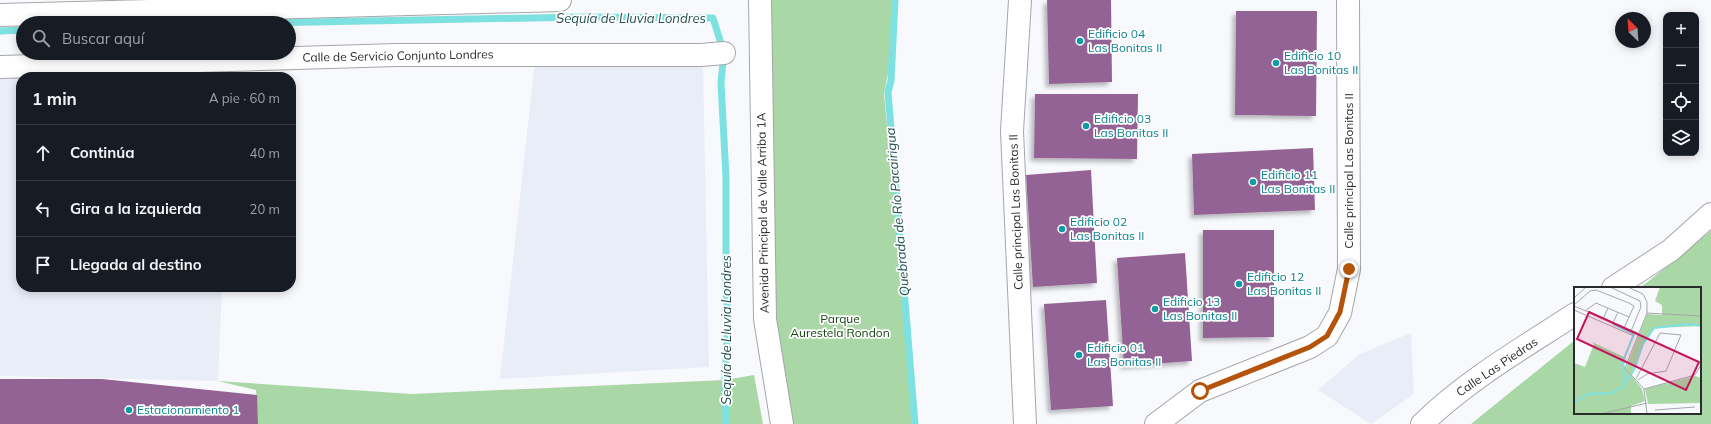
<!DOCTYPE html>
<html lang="es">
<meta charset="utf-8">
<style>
body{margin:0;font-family:Mulish,sans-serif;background:#242831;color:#f1f3f6}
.controls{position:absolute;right:12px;top:12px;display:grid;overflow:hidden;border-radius:8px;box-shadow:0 2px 10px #0003}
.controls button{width:36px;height:36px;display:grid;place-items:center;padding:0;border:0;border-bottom:1px solid #363941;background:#171b24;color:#f1f3f6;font:20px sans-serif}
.compass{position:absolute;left:1615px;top:12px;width:36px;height:36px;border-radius:50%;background:#171b24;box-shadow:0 2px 10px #0003;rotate:335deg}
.stop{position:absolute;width:12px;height:12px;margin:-9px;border:3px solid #b45309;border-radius:50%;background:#fff}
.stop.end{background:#b45309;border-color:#fff;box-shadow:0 1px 4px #0008}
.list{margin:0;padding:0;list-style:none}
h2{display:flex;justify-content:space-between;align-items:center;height:52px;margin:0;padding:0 16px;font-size:17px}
h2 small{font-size:13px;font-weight:400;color:#9ea1a6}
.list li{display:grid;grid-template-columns:26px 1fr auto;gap:12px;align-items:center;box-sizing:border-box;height:56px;padding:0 16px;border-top:1px solid #363941}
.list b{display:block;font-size:15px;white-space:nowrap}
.list em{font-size:13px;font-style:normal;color:#9ea1a6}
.icon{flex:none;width:22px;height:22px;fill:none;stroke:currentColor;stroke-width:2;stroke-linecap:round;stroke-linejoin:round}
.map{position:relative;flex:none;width:1711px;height:424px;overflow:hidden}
.search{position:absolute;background:#171b24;box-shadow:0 2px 10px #0003;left:16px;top:16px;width:280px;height:44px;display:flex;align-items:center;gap:10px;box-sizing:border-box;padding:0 14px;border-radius:22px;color:#9ea1a6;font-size:15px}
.panel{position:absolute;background:#171b24;box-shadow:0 2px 10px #0003;left:16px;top:72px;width:280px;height:220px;border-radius:16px}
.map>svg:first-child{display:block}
.built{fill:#e9edf8}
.green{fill:#a9d7a5}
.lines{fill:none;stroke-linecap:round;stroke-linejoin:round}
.stream{stroke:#7ee1e1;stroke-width:7}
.building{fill:#946395;filter:url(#shadow)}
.minor-casing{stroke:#a5a6a9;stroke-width:24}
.minor{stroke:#fff;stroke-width:22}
.route{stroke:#b45309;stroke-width:5}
.culture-dot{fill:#0f9aa8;stroke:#fff;stroke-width:1.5}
.labels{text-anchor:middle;stroke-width:3.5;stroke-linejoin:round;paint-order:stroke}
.culture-label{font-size:12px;fill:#0d838f;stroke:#fff;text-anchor:start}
.street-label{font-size:12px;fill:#2a2b2c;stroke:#fff}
.park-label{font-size:12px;fill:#134510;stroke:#fff}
.water-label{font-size:13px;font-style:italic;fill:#214e4e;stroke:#fff}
.inset-river{fill:none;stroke:#7ee1e1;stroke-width:2}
.inset-road{fill:none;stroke:#a6a7a9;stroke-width:1}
.view{fill:#c2185b;fill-opacity:0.15;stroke:#c2185b;stroke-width:2}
.inset-edge{fill:none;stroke:#2a2b2c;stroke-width:2}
</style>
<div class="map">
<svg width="1711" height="424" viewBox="0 0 1711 424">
<defs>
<filter id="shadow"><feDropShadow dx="-3.5" dy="3.5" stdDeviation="2" flood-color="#0004"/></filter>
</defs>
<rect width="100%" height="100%" fill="#f8f9fd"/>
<g class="built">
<polygon points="535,61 703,63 709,367 500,379"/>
<polygon points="231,72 230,77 21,77 21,287 222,287 218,381 0,376 0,76"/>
<polygon points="1411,333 1414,394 1371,424 1318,390 1360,354"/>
</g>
<g class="green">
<polygon points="762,0 893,0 891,58 884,94 907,334 913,424 786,424 768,268"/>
<polygon points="1711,231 1711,424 1471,424 1575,340 1575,413 1700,413 1700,288 1640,288"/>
<polygon points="754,375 763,424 258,424 256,390 218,381 412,394 725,380"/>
</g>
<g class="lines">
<g class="stream">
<polyline points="895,0 891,81 888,92 915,424"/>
<polyline points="261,23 582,17 713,18 724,53 721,83 726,177 726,291 728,319 725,380 726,424"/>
<polyline points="0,31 23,30"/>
</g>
</g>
<g class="building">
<polygon points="1047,0 1111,0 1112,82 1049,84"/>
<polygon points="1236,11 1317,11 1316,116 1235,115"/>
<polygon points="1035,94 1138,94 1137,159 1034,158"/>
<polygon points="1313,148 1315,210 1194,215 1192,154"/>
<polygon points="1091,170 1097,283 1033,287 1026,175"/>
<polygon points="1203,230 1274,230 1274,337 1203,338"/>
<polygon points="1185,253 1192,361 1124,366 1117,258"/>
<polygon points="1106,300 1113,406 1051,410 1044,304"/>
<polygon points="0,379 102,379 257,395 258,424 0,424"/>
</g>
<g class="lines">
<g class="minor-casing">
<g id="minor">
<polyline points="760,0 765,319 782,424"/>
<polyline points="1020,0 1012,131 1025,424"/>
<polyline points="0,15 560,0"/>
<polyline points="0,67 397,55 701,55 724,53"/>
<polyline points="1613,288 1671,250 1711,214"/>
<polyline points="1156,424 1200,391 1310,347 1327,336 1340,313 1349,269 1348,0"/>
<path d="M1422,424C1467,380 1523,348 1575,314"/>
</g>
</g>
<use href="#minor" class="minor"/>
</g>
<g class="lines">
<polyline class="route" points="1200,391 1310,347 1327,336 1340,312 1349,269"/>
</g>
<g class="culture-dot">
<circle cx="1080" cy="41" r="4"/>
<circle cx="1276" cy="63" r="4"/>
<circle cx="1086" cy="126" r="4"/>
<circle cx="1253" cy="182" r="4"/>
<circle cx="1062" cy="229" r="4"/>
<circle cx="1239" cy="284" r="4"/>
<circle cx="1155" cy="309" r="4"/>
<circle cx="1079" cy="355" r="4"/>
<circle cx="129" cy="410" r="4"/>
</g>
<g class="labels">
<g class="culture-label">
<text x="1088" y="38">Edificio 04<tspan x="1088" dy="14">Las Bonitas II</tspan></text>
<text x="1284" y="60">Edificio 10<tspan x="1284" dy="14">Las Bonitas II</tspan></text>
<text x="1094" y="123">Edificio 03<tspan x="1094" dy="14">Las Bonitas II</tspan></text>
<text x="1261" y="179">Edificio 11<tspan x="1261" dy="14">Las Bonitas II</tspan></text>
<text x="1070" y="226">Edificio 02<tspan x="1070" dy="14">Las Bonitas II</tspan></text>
<text x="1247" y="281">Edificio 12<tspan x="1247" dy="14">Las Bonitas II</tspan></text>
<text x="1163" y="306">Edificio 13<tspan x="1163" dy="14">Las Bonitas II</tspan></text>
<text x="1087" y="352">Edificio 01<tspan x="1087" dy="14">Las Bonitas II</tspan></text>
<text x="137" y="414">Estacionamiento 1</text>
</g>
<g class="street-label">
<text transform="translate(398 56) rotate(-1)" y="4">Calle de Servicio Conjunto Londres</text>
<text transform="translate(1349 171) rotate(-90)" y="4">Calle principal Las Bonitas II</text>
<text transform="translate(1016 212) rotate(-92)" y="4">Calle principal Las Bonitas II</text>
<text transform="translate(763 213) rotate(-91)" y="4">Avenida Principal de Valle Arriba 1A</text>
<text transform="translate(1497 367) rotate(-34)" y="4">Calle Las Piedras</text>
</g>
<g class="park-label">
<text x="840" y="323">Parque<tspan x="840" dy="14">Aurestela Rondon</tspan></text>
</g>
<g class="water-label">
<text x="631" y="23">Sequía de Lluvia Londres</text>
<text transform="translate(897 212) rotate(-95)" y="5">Quebrada de Río Pacairigua</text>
<text transform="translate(726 330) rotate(-90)" y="5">Sequía de Lluvia Londres</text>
</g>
</g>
<g transform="translate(1574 287)">
<rect width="127" height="127" fill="#f8f9fd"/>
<path d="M86,0H127V39L80,41L69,57L57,87L52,81L73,27L88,28V18L81,14ZM18,55L52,71L50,79L68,102L71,114L57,119V127H0V76L11,80L20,57ZM121,89L127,91V116L74,117L71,102Z" fill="#a9d7a5"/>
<path class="inset-river" d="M39,37L60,47L49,74L50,97M0,115L14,107L38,106L48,100L60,83L69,57L80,41L115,37L127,39"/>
<path class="inset-road" d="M36,0L66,14L67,20L57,44M54,0L69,7L73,15V26L51,81L70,102L73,127M0,11L12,0M0,18L16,4L22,3L55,16L60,19L50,41M0,19L64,46M0,23L60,49M11,24L22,16L55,30M73,26L127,29M29,32L34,21M39,36L44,25M62,92L86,46L107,48L92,84L73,87L64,93M70,102L121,88L127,78M81,123L121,120M27,127L73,116"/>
<path class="view" d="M15,25L125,75L112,103L3,52Z"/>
<rect width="127" height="127" class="inset-edge"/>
</g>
</svg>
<div class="controls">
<button>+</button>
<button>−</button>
<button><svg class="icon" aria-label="locate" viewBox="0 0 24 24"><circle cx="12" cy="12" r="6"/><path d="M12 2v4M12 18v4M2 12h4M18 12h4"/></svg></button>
<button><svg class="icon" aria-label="layers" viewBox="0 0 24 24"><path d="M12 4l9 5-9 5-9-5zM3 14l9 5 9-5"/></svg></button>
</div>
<svg class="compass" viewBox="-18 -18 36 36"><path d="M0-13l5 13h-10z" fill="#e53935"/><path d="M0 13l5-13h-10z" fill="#9ea1a6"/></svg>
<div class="stop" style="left:1200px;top:391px"></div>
<div class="stop end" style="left:1349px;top:269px"></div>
<div class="search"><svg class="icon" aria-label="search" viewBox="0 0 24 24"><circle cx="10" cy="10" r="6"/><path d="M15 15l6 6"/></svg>Buscar aquí</div>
<section class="panel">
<h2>1 min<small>A pie · 60 m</small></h2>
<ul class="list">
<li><svg class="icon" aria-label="ahead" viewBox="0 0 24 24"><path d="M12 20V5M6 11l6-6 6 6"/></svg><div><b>Continúa</b></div><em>40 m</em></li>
<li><svg class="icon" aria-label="left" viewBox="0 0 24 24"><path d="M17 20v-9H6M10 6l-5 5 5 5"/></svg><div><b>Gira a la izquierda</b></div><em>20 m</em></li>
<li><svg class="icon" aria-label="arrive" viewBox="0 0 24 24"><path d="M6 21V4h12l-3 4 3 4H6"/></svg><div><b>Llegada al destino</b></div></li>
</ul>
</section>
</div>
